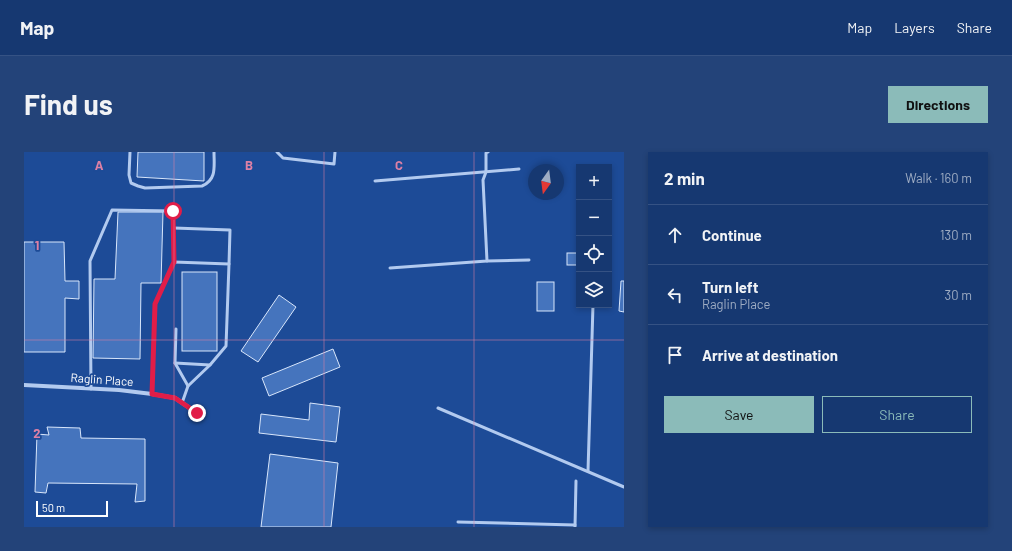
<!DOCTYPE html>
<meta charset="utf-8">
<style>
body{margin:0;font-family:Barlow,sans-serif;background:#234379;color:#f1f3f6}
.controls{position:absolute;right:12px;top:12px;display:grid;overflow:hidden;border-radius:0px;box-shadow:0 2px 6px #0003}
.controls button{width:36px;height:36px;display:grid;place-items:center;padding:0;border:0;border-bottom:1px solid #355284;background:#163871;color:#f1f3f6;font:20px sans-serif}
.compass{position:absolute;left:504px;top:12px;width:36px;height:36px;border-radius:50%;background:#163871;box-shadow:0 2px 6px #0003;rotate:194deg}
.scale{position:absolute;left:12px;bottom:10px;width:72px;box-sizing:border-box;padding-left:4px;border:2px solid #fff;border-top:0;font-size:11px;line-height:14px;white-space:nowrap;color:#fff;-webkit-text-stroke:3px #1d4b97;paint-order:stroke}
.stop{position:absolute;width:12px;height:12px;margin:-9px;border:3px solid #e11d48;border-radius:50%;background:#fff}
.stop.end{background:#e11d48;border-color:#fff;box-shadow:0 1px 4px #0008}
.list{margin:0;padding:0;list-style:none}
h2{display:flex;justify-content:space-between;align-items:center;height:52px;margin:0;padding:0 16px;font-size:17px}
h2 small{font-size:13px;font-weight:400;color:#9eacc3}
.list li{display:grid;grid-template-columns:26px 1fr auto;gap:12px;align-items:center;box-sizing:border-box;height:60px;padding:0 16px;border-top:1px solid #355284}
.list b{display:block;font-size:15px;white-space:nowrap}
.list p{margin:0;font-size:13px;white-space:nowrap;color:#9eacc3}
.list em{font-size:13px;font-style:normal;color:#9eacc3}
.actions{display:flex;gap:8px;padding:12px 16px}
.actions a{flex:1;padding:9px 0;border:1px solid #8bbbb9;border-radius:0px;text-align:center;font-size:14px;color:#8bbbb9}
.actions .main{background:#8bbbb9;color:#111}
.icon{flex:none;width:22px;height:22px;fill:none;stroke:currentColor;stroke-width:2;stroke-linecap:round;stroke-linejoin:round}
.map{position:relative;flex:none;width:600px;height:375px;overflow:hidden;border-radius:0px}
header{display:flex;align-items:center;gap:24px;box-sizing:border-box;height:56px;padding:0 20px;background:#163871;border-bottom:1px solid #355284}
header strong{font-size:19px}
nav{display:flex;gap:22px;margin-inline-start:auto;font-size:14px}
.intro{display:flex;align-items:center;justify-content:space-between;box-sizing:border-box;height:96px;padding:0 24px}
h1{margin:0;font-size:28px}
.button{padding:10px 18px;border-radius:0px;background:#8bbbb9;color:#111;font-size:14px;font-weight:700}
main{display:flex;gap:24px;padding:0 24px}
aside{flex:1;background:#163871;border-radius:0px;box-shadow:0 2px 6px #0003}
.map>svg:first-child{display:block}
.building{fill:#4574bd;stroke:#d8e6fb}
.lines{fill:none;stroke-linecap:round;stroke-linejoin:round}
.lane{stroke:#b2caef;stroke-width:3}
.street{stroke:#b2caef;stroke-width:4}
.route{stroke:#e11d48;stroke-width:5}
.grid{fill:none;stroke:#dd80a5;stroke-width:1;stroke-opacity:0.55}
.labels{text-anchor:middle;stroke-width:3.5;stroke-linejoin:round;paint-order:stroke}
.street-label{font-size:12px;fill:#fff;stroke:#1d4b97}
.grid-label{font-size:13px;text-anchor:middle;font-weight:bold;fill:#dd80a5;stroke:#1d4b97;stroke-width:3.5;stroke-linejoin:round;paint-order:stroke}
</style>
<header>
<strong>Map</strong>
<nav><a>Map</a><a>Layers</a><a>Share</a></nav>
</header>
<div class="intro"><h1>Find us</h1><a class="button">Directions</a></div>
<main>
<div class="map">
<svg width="600" height="375" viewBox="0 0 600 375">
<rect width="100%" height="100%" fill="#1d4b97"/>
<g class="building">
<polygon points="114,0 180,0 180,29 113,25"/>
<polygon points="94,60 139,60 137,131 117,131 116,207 69,206 70,127 91,127"/>
<polygon points="0,90 40,90 41,129 55,129 55,147 41,146 41,200 0,200"/>
<rect x="543" y="101" width="11" height="12"/>
<rect x="158" y="120" width="35" height="79"/>
<polygon points="597,129 600,129 600,160 595,159"/>
<rect x="513" y="130" width="17" height="29"/>
<polygon points="255,143 272,155 234,210 217,199"/>
<polygon points="309,197 316,215 245,244 238,226"/>
<polygon points="286,251 316,255 312,290 235,281 237,262 285,268"/>
<polygon points="23,275 56,276 57,286 121,287 121,349 111,350 113,332 24,331 22,341 11,340 13,282 25,283"/>
<polygon points="246,302 314,311 307,375 237,375"/>
</g>
<g class="lines">
<g class="lane">
<path d="M106,0L105,23L107,31L114,34L121,36L178,34C193,28 190,14 190,0"/>
<polyline points="253,0 259,6 310,12 311,0"/>
<polyline points="351,29 495,17"/>
<polyline points="150,76 206,78 205,112"/>
<polyline points="463,109 505,108"/>
<polyline points="150,110 205,112 202,194 186,213 164,234 158,251"/>
<polyline points="366,116 463,109 459,28 462,20 462,1 464,0"/>
<polyline points="152,177 151,211 164,234"/>
<polyline points="151,211 186,213"/>
<polyline points="67,237 66,109 88,58 149,59 150,110 131,152 128,242"/>
<polyline points="414,256 600,335"/>
<polyline points="564,319 569,153"/>
<polyline points="434,370 551,373"/>
<polyline points="551,375 552,329"/>
</g>
<polyline class="street" points="0,233 95,238 128,242 151,246 173,261"/>
</g>
<g class="lines">
<polyline class="route" points="149,59 150,110 131,152 128,242 151,246 173,261"/>
</g>
<path class="grid" d="M150,0V375M300,0V375M450,0V375M0,188H600"/>
<g class="labels">
<g class="street-label">
<text transform="translate(78 228) rotate(4)" y="4">Raglin Place</text>
</g>
</g>
<g class="grid-label">
<text x="75" y="18">A</text>
<text x="225" y="18">B</text>
<text x="375" y="18">C</text>
<text x="13" y="98">1</text>
<text x="13" y="286">2</text>
</g>
</svg>
<div class="controls">
<button>+</button>
<button>−</button>
<button><svg class="icon" aria-label="locate" viewBox="0 0 24 24"><circle cx="12" cy="12" r="6"/><path d="M12 2v4M12 18v4M2 12h4M18 12h4"/></svg></button>
<button><svg class="icon" aria-label="layers" viewBox="0 0 24 24"><path d="M12 4l9 5-9 5-9-5zM3 14l9 5 9-5"/></svg></button>
</div>
<svg class="compass" viewBox="-18 -18 36 36"><path d="M0-13l5 13h-10z" fill="#e53935"/><path d="M0 13l5-13h-10z" fill="#9eacc3"/></svg>
<div class="scale">50 m</div>
<div class="stop" style="left:149px;top:59px"></div>
<div class="stop end" style="left:173px;top:261px"></div>
</div>
<aside>
<h2>2 min<small>Walk · 160 m</small></h2>
<ul class="list">
<li><svg class="icon" aria-label="ahead" viewBox="0 0 24 24"><path d="M12 20V5M6 11l6-6 6 6"/></svg><div><b>Continue</b></div><em>130 m</em></li>
<li><svg class="icon" aria-label="left" viewBox="0 0 24 24"><path d="M17 20v-9H6M10 6l-5 5 5 5"/></svg><div><b>Turn left</b><p>Raglin Place</p></div><em>30 m</em></li>
<li><svg class="icon" aria-label="arrive" viewBox="0 0 24 24"><path d="M6 21V4h12l-3 4 3 4H6"/></svg><div><b>Arrive at destination</b></div></li>
</ul>
<div class="actions"><a class="main">Save</a><a>Share</a></div>
</aside>
</main>
